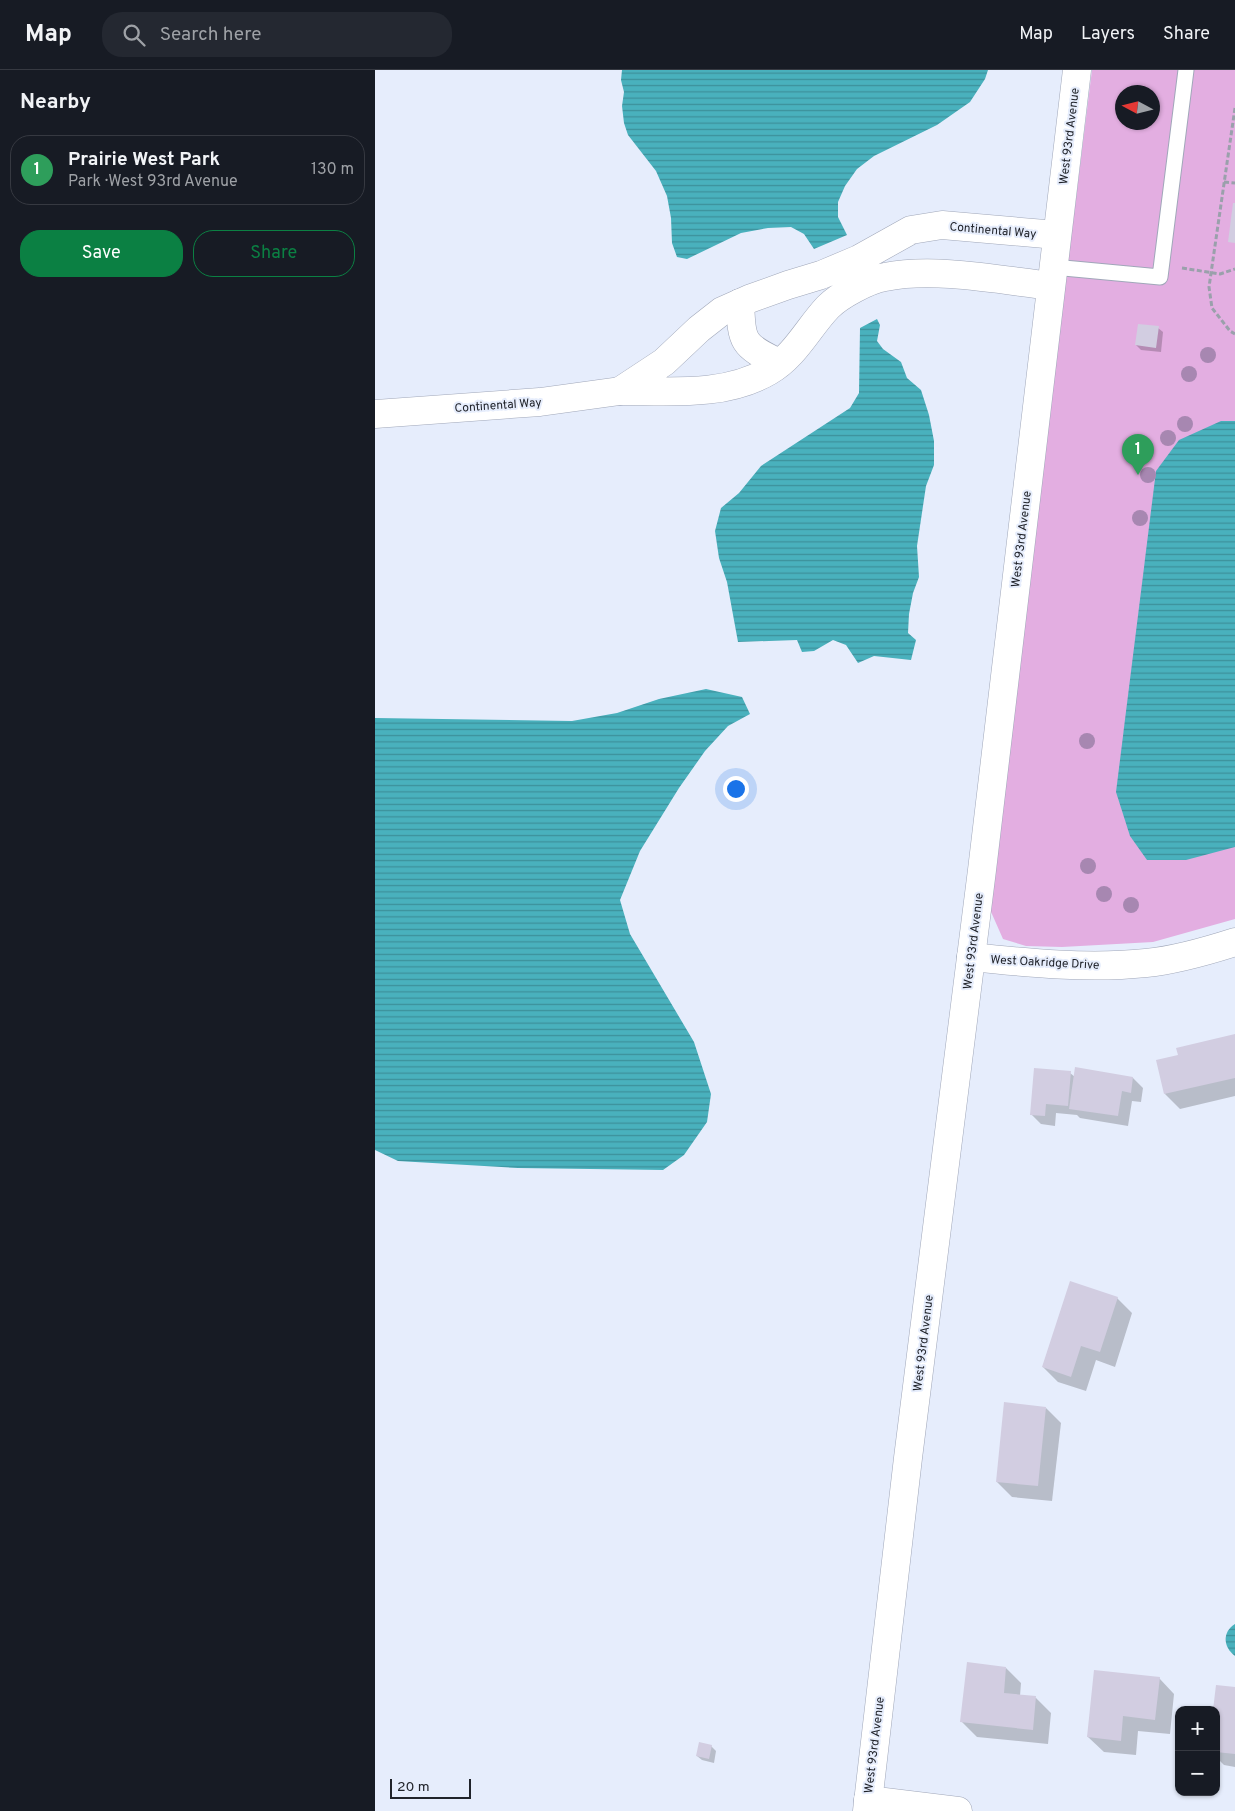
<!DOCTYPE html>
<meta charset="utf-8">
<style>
body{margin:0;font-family:Overpass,sans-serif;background:#242831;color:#f1f3f6}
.controls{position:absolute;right:15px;bottom:15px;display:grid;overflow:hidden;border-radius:10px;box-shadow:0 1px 4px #0004}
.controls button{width:45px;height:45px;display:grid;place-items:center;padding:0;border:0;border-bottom:1px solid #363941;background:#171b24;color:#f1f3f6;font:25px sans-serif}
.compass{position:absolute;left:740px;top:15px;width:45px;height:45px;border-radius:50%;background:#171b24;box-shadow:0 1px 4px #0004;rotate:277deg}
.scale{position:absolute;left:15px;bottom:12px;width:81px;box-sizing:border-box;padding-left:5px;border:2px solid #20232a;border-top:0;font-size:14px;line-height:18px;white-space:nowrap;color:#20232a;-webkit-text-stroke:4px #e6edfc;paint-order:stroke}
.you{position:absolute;left:360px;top:718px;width:18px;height:18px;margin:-12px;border:4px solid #fff;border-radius:50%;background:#1a73e8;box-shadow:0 0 0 8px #1a73e833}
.badge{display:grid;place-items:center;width:32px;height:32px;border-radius:50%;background:#0b8043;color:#fff;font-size:16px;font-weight:700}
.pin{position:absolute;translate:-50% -41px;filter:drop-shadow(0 1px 2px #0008)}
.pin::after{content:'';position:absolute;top:26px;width:18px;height:15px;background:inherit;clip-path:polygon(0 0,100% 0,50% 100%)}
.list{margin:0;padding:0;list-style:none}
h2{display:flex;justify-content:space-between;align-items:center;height:65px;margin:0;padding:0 20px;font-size:21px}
h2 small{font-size:16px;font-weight:400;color:#9ea1a6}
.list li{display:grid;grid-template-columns:32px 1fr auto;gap:15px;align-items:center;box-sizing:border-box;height:70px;margin:0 10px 10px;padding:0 10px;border:1px solid #363941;border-radius:20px}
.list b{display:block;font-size:19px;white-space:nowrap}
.list p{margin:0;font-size:16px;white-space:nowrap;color:#9ea1a6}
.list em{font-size:16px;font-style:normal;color:#9ea1a6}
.actions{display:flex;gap:10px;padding:15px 20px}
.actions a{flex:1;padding:11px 0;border:1px solid #0b8043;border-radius:20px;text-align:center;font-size:18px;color:#0b8043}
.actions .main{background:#0b8043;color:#fff}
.icon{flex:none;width:28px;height:28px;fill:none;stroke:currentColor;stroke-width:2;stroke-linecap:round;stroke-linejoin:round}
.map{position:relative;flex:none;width:860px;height:1741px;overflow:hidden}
header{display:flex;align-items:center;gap:30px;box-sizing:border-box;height:70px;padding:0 25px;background:#171b24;border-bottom:1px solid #363941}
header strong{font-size:24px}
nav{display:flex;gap:28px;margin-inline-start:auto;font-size:18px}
.search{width:350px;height:45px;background:#242831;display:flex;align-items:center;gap:12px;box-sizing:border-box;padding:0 18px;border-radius:20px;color:#9ea1a6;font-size:19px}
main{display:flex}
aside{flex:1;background:#171b24}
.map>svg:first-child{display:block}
.green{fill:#e3aee1;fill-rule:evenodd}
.water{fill:url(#water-rules)}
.shadow{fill:#0003}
.building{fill:#d2cde1}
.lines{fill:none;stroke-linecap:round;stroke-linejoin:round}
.lane-casing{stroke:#a0a7b9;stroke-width:17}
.street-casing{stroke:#a0a7b9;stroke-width:29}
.secondary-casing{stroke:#a0a7b9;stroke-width:29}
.path{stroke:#9aa0ab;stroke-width:3;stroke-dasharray:5 2.5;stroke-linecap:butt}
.lane{stroke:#fff;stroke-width:15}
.street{stroke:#fff;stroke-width:28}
.secondary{stroke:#fff;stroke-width:28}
.tree{fill:#a787b1}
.labels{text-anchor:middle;stroke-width:4;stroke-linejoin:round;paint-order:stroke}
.street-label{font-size:12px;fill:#20232a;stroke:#e6edfc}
</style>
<header>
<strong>Map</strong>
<div class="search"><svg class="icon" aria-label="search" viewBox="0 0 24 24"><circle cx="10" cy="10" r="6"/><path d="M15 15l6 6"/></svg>Search here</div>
<nav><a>Map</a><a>Layers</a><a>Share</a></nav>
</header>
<main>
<aside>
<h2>Nearby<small></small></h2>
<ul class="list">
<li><span class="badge" style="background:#2e9e5b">1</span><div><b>Prairie West Park</b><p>Park · West 93rd Avenue</p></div><em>130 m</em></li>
</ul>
<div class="actions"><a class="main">Save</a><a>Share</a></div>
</aside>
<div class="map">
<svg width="860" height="1741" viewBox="0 0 860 1741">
<defs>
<pattern id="water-rules" width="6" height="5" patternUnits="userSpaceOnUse" patternTransform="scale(1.25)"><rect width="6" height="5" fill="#49b1bd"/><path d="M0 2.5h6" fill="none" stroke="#3c909a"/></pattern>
</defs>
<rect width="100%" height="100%" fill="#e6edfc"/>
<path class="green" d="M717,0H860V849L778,872L687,877L651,876L628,869L613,835ZM748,22H778V52H748Z"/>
<g class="water">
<polygon points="247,0 613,0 610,9 595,32 562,55 499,86 482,99 470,116 463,132 463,147 472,165 439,179 429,164 416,157 393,158 366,163 312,189 302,187 297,173 296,148 292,126 281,101 253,65 249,53 247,36 249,22 246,10"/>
<polygon points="502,249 505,255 502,271 508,279 526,292 532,308 546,320 554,345 559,371 559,395 551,416 542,476 544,507 538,523 534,544 533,563 541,570 536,590 499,586 483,593 471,575 458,570 439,581 427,582 422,570 363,572 352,512 344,488 340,461 346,438 364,423 386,396 475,338 484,323 485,258"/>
<polygon points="846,351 860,351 860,777 811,790 772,790 755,766 741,722 781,401 804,370"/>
<polygon points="331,619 367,627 375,644 353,656 330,681 304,718 265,781 245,830 255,864 319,972 336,1024 332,1052 309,1085 288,1100 143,1098 23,1091 0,1080 0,648 197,651 242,643 284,629"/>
<path d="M860,1554V1586C848,1577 847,1562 860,1554Z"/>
</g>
<g class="shadow">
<polygon points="783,258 788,262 786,282 766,280 761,275"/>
<polygon points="860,965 860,1026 805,1039 790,1024 804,986"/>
<polygon points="701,999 758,1008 768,1018 766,1032 757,1031 753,1056 705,1048 702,1045 681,1043 680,1056 666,1054 656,1044 695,1003 700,1007"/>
<polygon points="742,1228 757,1243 740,1297 721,1290 711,1321 683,1312 668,1297"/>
<polygon points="671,1338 686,1353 677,1431 637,1427 622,1412"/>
<polygon points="631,1598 646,1613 645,1626 661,1628 676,1643 673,1674 602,1667 587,1652"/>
<polygon points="784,1608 799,1624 795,1664 763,1661 761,1685 729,1682 713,1667"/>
<polygon points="860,1618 860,1697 849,1695 841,1687 841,1640"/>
<polygon points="336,1676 341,1681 339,1693 327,1690 322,1686"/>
</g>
<g class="building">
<polygon points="858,133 860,133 860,173 853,172"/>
<polygon points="763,254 784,256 781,278 760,275"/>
<polygon points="860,964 860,1008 789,1024 781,990 803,985 801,978"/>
<polygon points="700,997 758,1007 756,1023 747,1021 743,1046 694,1039"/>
<polygon points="659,998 696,1001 693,1036 671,1034 670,1046 655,1045"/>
<polygon points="695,1211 743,1227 725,1282 706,1276 696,1307 667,1297"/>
<polygon points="629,1332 671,1337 663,1416 621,1412"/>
<polygon points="592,1592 631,1597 629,1623 661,1626 658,1660 585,1652"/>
<polygon points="719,1600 785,1607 780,1650 748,1646 746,1671 712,1667"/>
<polygon points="841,1615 860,1617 860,1684 841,1682 841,1640 838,1640"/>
<polygon points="324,1672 337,1675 334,1689 321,1686"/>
</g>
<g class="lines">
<g class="lane-casing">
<polyline id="lane" points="678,197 785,207 811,0"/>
</g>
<g class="street-casing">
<g id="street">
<path d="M676,216C625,210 560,197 510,207C493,210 465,225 453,237C433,258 420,286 394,301C350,327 294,321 245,321L289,292L324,259L347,241L374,229L413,215L446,205L484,189L536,160L567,155L682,165"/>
<path d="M365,233C367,273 367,275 404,293"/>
<polyline points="0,344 165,332 245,321"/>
<path d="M596,887C654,893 713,899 771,893C801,890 832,881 860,872"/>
<polyline points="493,1730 583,1741"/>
</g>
</g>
<g class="secondary-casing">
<polyline id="secondary" points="492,1741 533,1388 607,800 702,0"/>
</g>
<g class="path">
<polyline points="860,38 834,217 837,238 855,261 860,264"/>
<polyline points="849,112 860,113"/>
<polyline points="807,198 845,204 860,199"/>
</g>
<use href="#lane" class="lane"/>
<use href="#street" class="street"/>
<use href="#secondary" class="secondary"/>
</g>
<g class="tree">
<circle cx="833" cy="285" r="8"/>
<circle cx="814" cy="304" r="8"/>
<circle cx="810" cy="354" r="8"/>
<circle cx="793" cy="368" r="8"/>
<circle cx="773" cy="405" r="8"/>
<circle cx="765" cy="448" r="8"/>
<circle cx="712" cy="671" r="8"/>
<circle cx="713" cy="796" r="8"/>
<circle cx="729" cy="824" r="8"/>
<circle cx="756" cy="835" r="8"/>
</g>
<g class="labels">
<g class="street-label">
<text transform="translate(694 66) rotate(-83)" y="4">West 93rd Avenue</text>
<text transform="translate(618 160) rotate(5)" y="4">Continental Way</text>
<text transform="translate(123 335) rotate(-4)" y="4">Continental Way</text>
<text transform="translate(646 469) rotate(-83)" y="4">West 93rd Avenue</text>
<text transform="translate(598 871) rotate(-83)" y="4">West 93rd Avenue</text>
<text transform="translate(670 892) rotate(3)" y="4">West Oakridge Drive</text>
<text transform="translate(548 1273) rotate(-83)" y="4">West 93rd Avenue</text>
<text transform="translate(499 1675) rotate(-83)" y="4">West 93rd Avenue</text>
</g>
</g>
</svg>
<div class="controls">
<button>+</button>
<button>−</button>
</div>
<svg class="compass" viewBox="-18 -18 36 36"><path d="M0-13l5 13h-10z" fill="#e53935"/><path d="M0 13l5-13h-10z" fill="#9ea1a6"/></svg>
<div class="scale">20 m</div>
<div class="you"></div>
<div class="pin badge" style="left:763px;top:405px;background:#2e9e5b">1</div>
</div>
</main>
